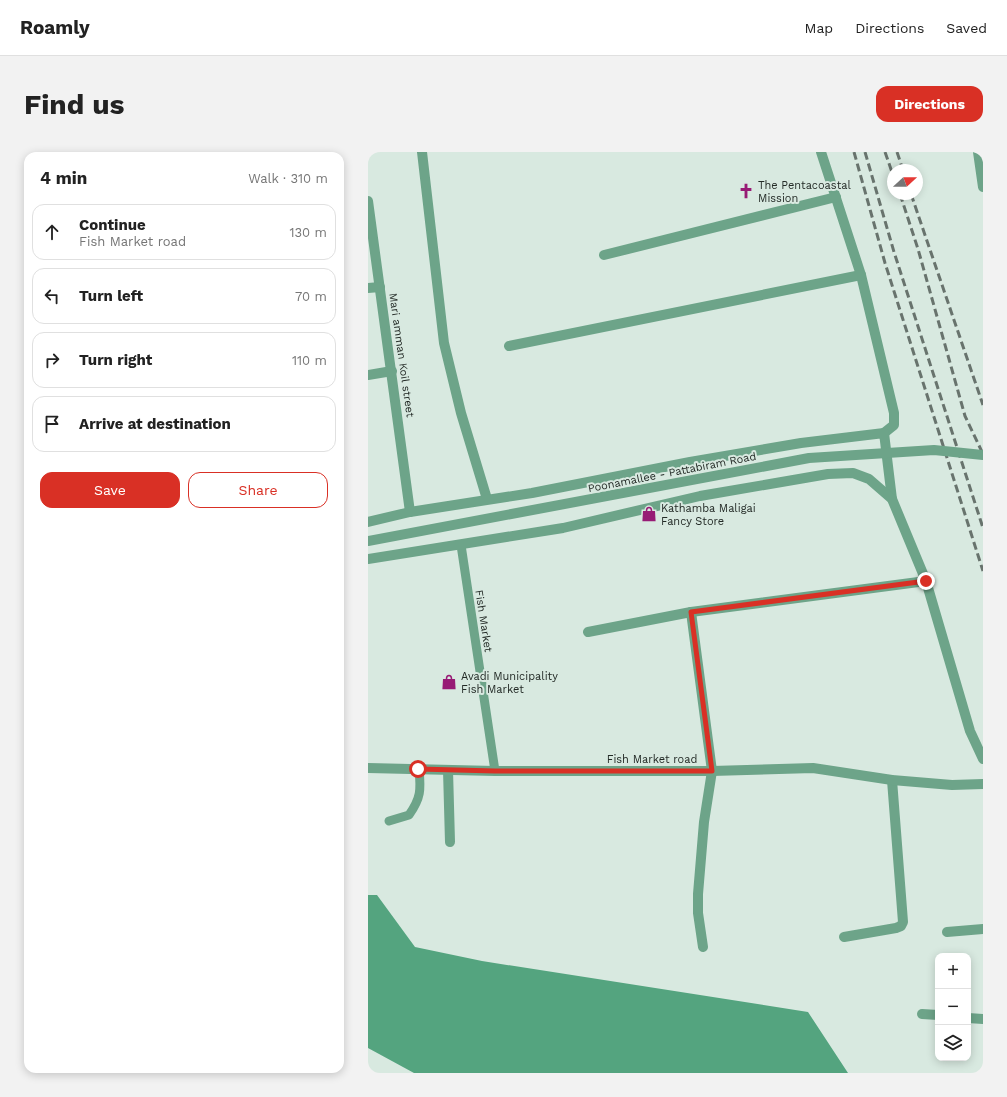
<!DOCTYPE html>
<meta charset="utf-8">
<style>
body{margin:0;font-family:"Work Sans",sans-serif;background:#f2f2f2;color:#222}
.controls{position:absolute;right:12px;bottom:12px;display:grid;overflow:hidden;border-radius:8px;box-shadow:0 2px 10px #0003}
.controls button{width:36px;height:36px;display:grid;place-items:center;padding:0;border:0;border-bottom:1px solid #e0e0e0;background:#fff;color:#222;font:20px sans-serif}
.compass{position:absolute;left:519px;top:12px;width:36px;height:36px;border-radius:50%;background:#fff;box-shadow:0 2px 10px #0003;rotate:69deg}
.stop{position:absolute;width:12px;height:12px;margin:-9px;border:3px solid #d93025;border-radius:50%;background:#fff}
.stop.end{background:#d93025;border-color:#fff;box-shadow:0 1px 4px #0008}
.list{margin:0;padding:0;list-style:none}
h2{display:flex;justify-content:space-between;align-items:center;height:52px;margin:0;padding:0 16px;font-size:17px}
h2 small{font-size:13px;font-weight:400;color:#767676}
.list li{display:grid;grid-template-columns:26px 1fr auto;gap:12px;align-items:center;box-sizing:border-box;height:56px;margin:0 8px 8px;padding:0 8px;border:1px solid #e0e0e0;border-radius:12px}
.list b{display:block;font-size:15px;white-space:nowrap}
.list p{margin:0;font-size:13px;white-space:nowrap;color:#767676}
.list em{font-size:13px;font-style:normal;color:#767676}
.actions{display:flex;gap:8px;padding:12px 16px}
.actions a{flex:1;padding:9px 0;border:1px solid #d93025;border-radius:12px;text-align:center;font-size:14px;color:#d93025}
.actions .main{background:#d93025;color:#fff}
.icon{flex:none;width:22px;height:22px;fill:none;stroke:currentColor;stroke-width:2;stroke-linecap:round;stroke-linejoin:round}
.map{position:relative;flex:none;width:615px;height:921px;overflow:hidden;border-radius:12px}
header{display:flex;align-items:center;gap:24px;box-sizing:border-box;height:56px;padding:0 20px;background:#fff;border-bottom:1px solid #e0e0e0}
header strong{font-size:19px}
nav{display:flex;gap:22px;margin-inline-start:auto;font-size:14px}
.intro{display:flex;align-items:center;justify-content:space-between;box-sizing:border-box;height:96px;padding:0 24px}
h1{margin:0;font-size:28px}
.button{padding:10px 18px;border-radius:12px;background:#d93025;color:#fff;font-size:14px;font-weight:700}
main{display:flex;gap:24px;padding:0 24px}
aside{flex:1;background:#fff;border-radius:12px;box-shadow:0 2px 10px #0003}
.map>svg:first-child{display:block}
.water{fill:#54a47f}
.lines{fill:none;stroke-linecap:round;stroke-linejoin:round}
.service{stroke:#6da489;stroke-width:9}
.minor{stroke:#6da489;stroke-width:10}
.tertiary{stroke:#6da489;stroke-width:10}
.rail{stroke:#68736d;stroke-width:3;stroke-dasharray:8 4;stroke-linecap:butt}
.tertiary-bridge{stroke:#6da489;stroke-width:10}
.route{stroke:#d93025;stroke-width:5}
.labels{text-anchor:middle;stroke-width:4;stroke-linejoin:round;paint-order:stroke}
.poi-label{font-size:11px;fill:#232a26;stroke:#d8e9e0;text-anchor:start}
.street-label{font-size:11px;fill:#232a26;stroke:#d8e9e0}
</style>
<header>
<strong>Roamly</strong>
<nav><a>Map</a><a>Directions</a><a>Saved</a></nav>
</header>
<div class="intro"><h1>Find us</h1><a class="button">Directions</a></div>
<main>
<aside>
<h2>4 min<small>Walk · 310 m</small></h2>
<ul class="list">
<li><svg class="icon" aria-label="ahead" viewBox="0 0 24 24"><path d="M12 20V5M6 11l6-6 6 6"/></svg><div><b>Continue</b><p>Fish Market road</p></div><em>130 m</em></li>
<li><svg class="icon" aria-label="left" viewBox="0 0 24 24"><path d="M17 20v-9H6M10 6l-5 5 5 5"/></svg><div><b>Turn left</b></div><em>70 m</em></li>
<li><svg class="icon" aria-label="right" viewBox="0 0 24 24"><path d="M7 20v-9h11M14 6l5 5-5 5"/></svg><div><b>Turn right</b></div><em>110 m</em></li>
<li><svg class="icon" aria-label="arrive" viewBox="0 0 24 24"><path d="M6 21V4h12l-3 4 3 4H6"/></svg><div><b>Arrive at destination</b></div></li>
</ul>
<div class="actions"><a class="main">Save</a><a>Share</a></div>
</aside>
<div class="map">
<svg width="615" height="921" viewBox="0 0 615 921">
<rect width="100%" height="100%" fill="#d8e9e0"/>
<polygon class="water" points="0,743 9,743 47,795 114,809 440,860 480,921 46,921 0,896"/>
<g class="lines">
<g class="service">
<polyline points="93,393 127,619"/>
<path d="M21,669L41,663C53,646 53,638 51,617"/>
</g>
<g class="minor">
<polyline points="54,0 76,191 93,261 119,347"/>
<polyline points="453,0 493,123 526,261 526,273 516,281"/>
<polyline points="610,0 615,35"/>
<polyline points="0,49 42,360"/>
<polyline points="236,103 468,45"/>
<polyline points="0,136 12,135"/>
<polyline points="141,194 493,123"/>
<polyline points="0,223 24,219"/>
<polyline points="323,460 344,619 336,670 330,742 330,761 335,795"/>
<polyline points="220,480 323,460 558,429"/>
<polyline points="80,618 82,690"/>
<polyline points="579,780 615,777"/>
<polyline points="476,785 528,776 533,774 535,770 524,628"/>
<polyline points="554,862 570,863"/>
<polyline points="600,866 615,867"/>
</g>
<g class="tertiary">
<polyline points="0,370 42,360 164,341 322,310 433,291 516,281 524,347"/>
<polyline points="0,407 195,376 332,344 460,322 485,321 501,327 524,347 558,429 602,579 615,607"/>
<polyline points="0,616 127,619 344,619 445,616 524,628 584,633 615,632"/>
</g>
<g class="rail">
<polyline points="486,0 517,111 615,419"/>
<polyline points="497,0 526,100 615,376"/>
<polyline points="517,0 525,23"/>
<polyline points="529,0 535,18"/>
<polyline points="532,42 550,97 597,264 615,302"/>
<polyline points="543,42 615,253"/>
</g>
<polyline class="tertiary-bridge" points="0,389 441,306 566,298 615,303"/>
</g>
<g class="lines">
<polyline class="route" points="50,617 127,619 344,619 323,460 558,429"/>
</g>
<defs>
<g id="church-bare" transform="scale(1.2)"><path d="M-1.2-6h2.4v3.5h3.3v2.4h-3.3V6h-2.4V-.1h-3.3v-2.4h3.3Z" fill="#971b75" stroke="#d8e9e0" stroke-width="2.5" paint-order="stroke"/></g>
<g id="shop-bare" transform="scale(1.2)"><path d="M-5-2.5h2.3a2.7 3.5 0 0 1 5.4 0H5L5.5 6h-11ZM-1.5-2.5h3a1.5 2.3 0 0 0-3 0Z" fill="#971b75" stroke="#d8e9e0" stroke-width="2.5" paint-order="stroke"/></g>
</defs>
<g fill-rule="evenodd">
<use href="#church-bare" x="378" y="39"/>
<use href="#shop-bare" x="281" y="362"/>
<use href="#shop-bare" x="81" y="530"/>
</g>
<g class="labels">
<g class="poi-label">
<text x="390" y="37">The Pentacoastal<tspan x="390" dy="13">Mission</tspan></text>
<text x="293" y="360">Kathamba Maligai<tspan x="293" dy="13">Fancy Store</tspan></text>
<text x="93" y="528">Avadi Municipality<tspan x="93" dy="13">Fish Market</tspan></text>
</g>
<g class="street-label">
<text transform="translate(34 203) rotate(82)" y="4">Mari amman Koil street</text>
<text transform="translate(304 320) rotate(-11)" y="4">Poonamallee - Pattabiram Road</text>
<text transform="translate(116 469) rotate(81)" y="4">Fish Market</text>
<text x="284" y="611">Fish Market road</text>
</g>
</g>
</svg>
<div class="controls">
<button>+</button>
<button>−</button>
<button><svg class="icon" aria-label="layers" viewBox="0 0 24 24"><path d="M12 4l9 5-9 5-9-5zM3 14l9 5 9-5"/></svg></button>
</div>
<svg class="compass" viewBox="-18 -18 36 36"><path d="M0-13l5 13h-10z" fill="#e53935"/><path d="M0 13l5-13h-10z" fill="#767676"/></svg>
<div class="stop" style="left:50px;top:617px"></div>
<div class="stop end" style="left:558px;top:429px"></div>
</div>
</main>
